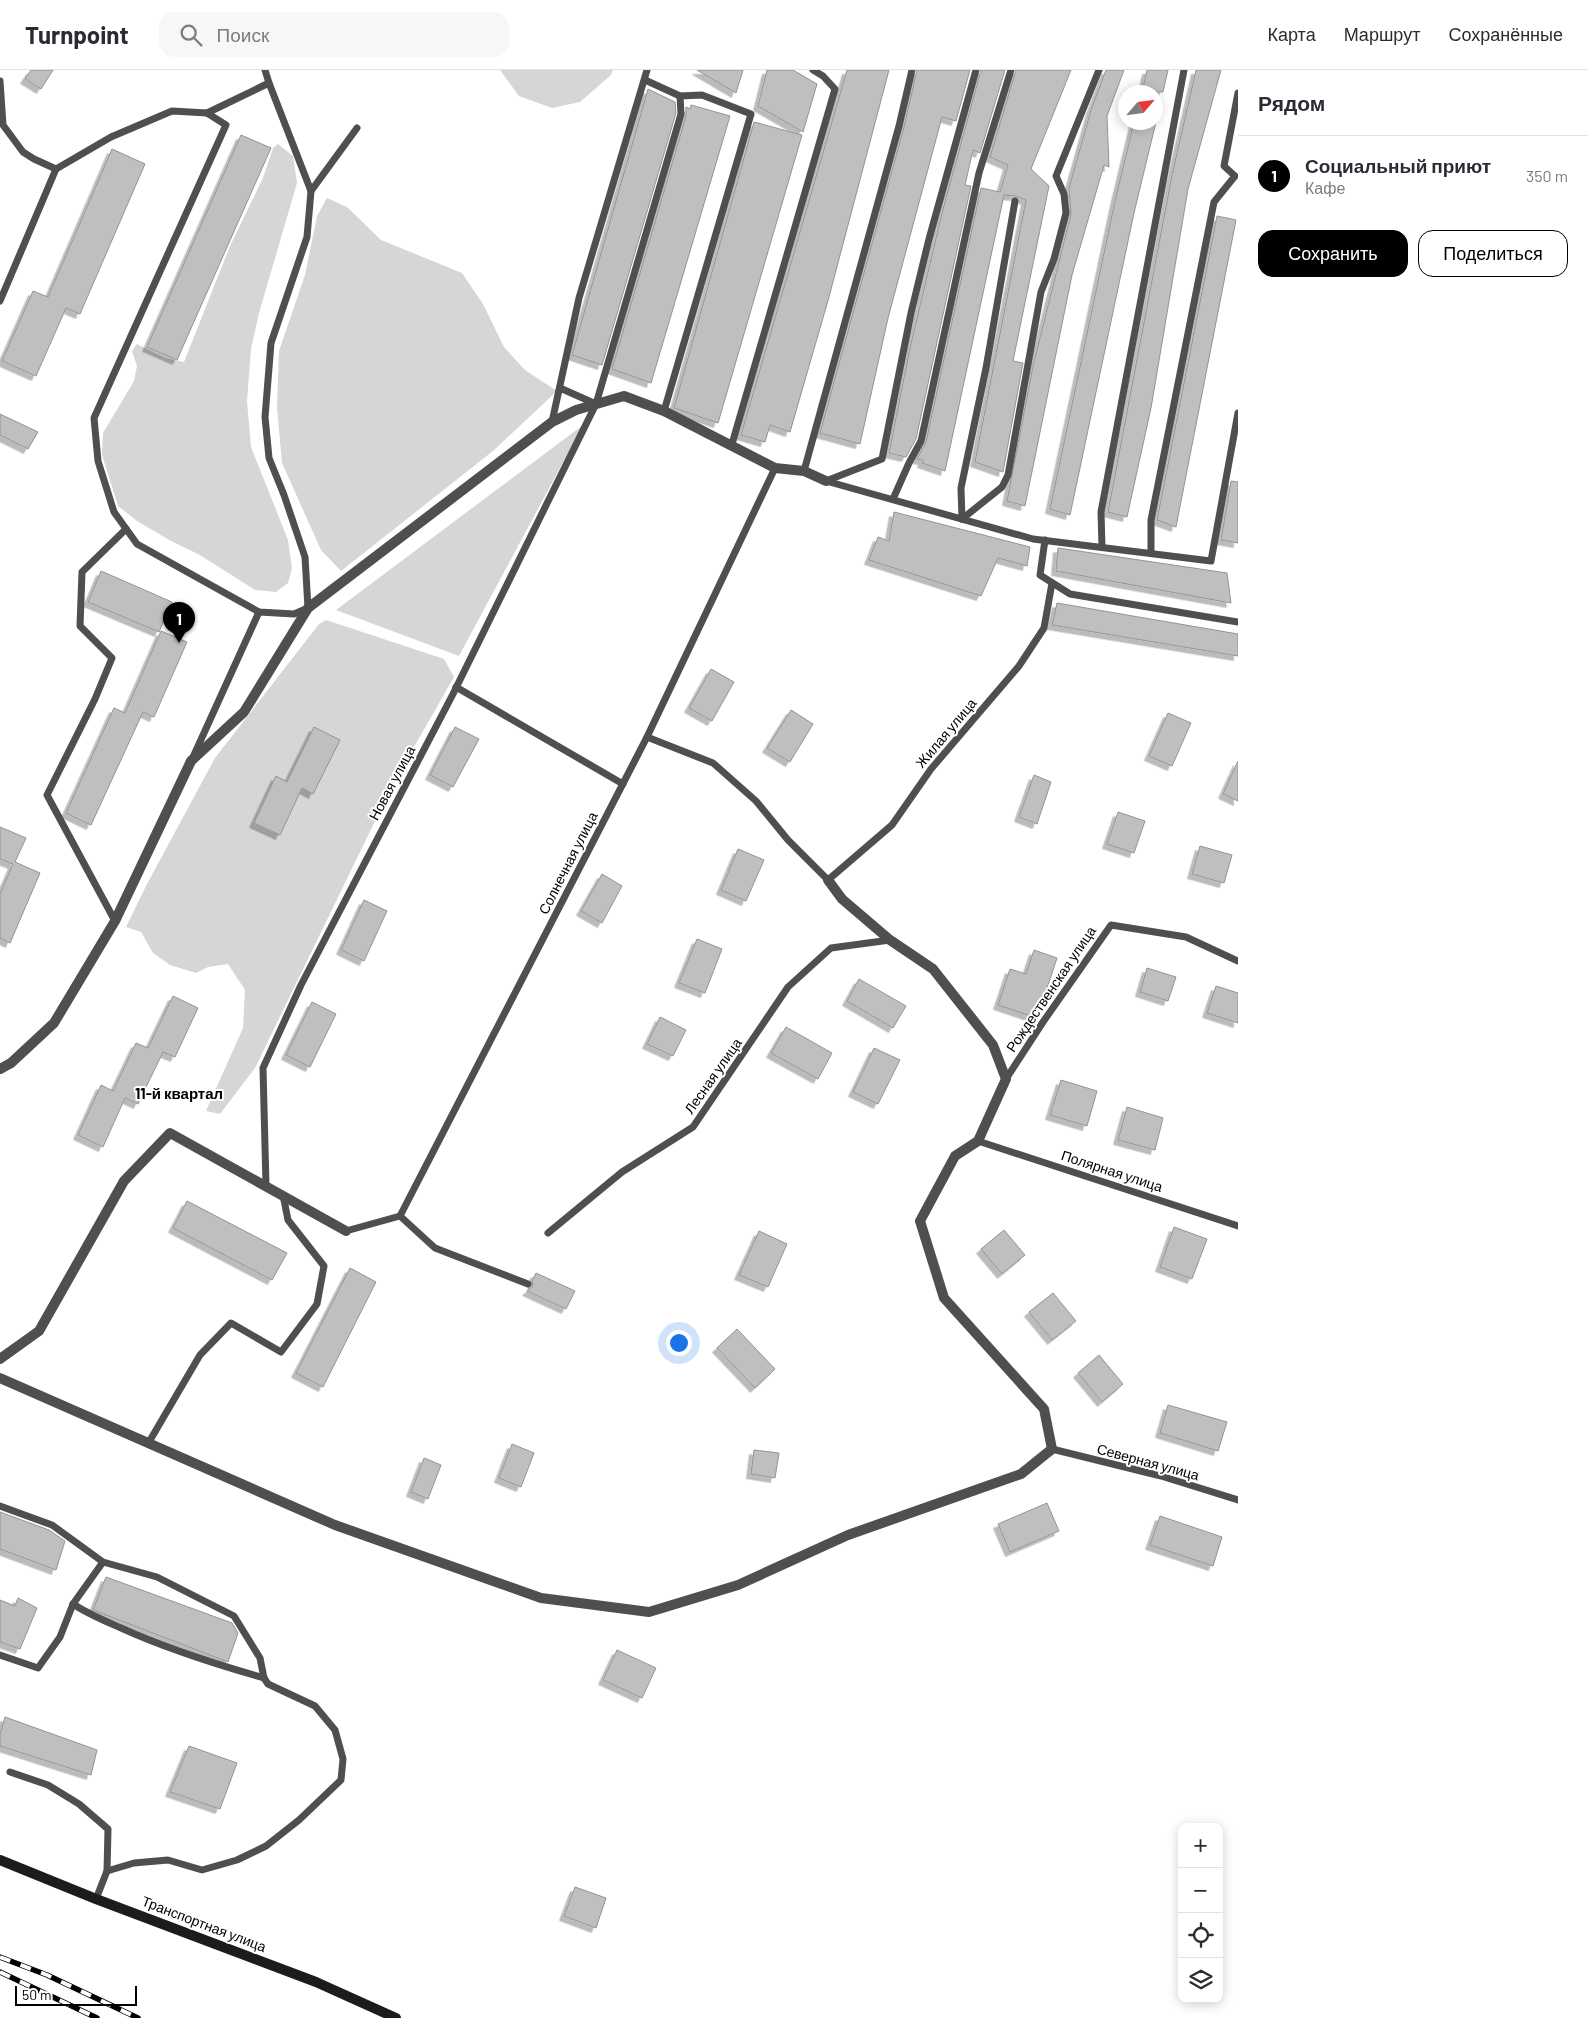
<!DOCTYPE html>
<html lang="ru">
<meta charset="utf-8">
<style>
body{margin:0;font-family:Barlow,sans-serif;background:#f7f7f7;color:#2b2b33}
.controls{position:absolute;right:15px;bottom:15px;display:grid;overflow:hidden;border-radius:10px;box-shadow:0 2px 12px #0003}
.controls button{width:45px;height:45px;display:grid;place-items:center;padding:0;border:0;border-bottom:1px solid #e1e1e2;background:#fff;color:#2b2b33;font:25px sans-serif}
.compass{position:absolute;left:1118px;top:15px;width:45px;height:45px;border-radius:50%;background:#fff;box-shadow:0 2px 12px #0003;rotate:62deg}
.scale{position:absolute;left:15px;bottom:12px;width:122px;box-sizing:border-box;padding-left:5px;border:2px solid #000;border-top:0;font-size:14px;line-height:18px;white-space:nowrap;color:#000;-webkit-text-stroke:4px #fff;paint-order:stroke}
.you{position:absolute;left:678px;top:1272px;width:18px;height:18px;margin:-12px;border:4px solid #fff;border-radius:50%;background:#1a73e8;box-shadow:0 0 0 8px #1a73e833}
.badge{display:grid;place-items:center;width:32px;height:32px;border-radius:50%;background:#000;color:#fff;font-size:16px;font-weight:700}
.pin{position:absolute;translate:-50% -41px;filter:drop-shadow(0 1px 2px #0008)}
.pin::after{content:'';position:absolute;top:26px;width:18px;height:15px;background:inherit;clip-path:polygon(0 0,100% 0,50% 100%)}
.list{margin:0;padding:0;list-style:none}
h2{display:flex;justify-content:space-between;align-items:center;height:65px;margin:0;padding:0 20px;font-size:21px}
h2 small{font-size:16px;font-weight:400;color:#7c7c81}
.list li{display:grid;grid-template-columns:32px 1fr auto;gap:15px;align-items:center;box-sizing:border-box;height:80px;padding:0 20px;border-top:1px solid #e1e1e2}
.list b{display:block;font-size:19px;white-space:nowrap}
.list p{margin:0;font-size:16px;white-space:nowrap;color:#7c7c81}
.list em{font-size:16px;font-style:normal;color:#7c7c81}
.actions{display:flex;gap:10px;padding:15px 20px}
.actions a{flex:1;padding:11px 0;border:1px solid #000;border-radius:15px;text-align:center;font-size:18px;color:#000}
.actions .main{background:#000;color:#fff}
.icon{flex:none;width:28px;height:28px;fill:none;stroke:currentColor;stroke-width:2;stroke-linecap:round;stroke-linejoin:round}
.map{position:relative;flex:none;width:1238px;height:1948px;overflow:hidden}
header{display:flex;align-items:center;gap:30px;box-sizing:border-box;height:70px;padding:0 25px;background:#fff;border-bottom:1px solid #e1e1e2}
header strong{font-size:24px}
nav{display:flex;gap:28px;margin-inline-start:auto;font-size:18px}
.search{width:350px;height:45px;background:#f7f7f7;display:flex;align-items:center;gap:12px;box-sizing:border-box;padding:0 18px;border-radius:15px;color:#7c7c81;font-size:19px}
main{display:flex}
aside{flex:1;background:#fff}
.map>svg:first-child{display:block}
.green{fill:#d6d6d6}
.building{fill:#bfbfbf;stroke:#939393;filter:url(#shadow)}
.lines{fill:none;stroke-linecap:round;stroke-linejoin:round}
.lane{stroke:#4f4f4f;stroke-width:7}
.street{stroke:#4f4f4f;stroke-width:10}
.secondary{stroke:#1c1c1c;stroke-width:10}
.rail-casing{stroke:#000;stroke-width:5.5}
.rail{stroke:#fff;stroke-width:4;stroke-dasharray:11;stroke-linecap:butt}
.labels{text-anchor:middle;stroke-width:4;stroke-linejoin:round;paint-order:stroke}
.street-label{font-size:14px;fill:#000;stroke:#fff}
.neighbourhood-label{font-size:15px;font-weight:bold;fill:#000;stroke:#fff}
</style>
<header>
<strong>Turnpoint</strong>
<div class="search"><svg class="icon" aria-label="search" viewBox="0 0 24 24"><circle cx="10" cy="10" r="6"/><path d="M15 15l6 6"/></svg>Поиск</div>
<nav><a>Карта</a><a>Маршрут</a><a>Сохранённые</a></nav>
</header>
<main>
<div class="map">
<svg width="1238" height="1948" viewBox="0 0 1238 1948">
<defs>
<filter id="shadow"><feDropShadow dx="-4.5" dy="4.5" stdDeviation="0" flood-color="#0004"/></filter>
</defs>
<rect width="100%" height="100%" fill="#fff"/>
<g class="green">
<polygon points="500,0 613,0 611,5 580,32 552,38 519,26"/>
<polygon points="278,74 293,86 297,113 259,243 251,279 247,331 251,377 288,470 292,498 288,513 276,522 255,520 200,485 171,471 137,451 118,436 102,385 103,363 134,311 137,296 132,281 137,274 165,288 184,292 230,176 263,108 273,78"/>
<polygon points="327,128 347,137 381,170 462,203 483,234 504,277 525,300 557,321 493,381 341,501 321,480 282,393 277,338 279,281 305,205 317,146"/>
<polygon points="583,355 459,586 336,540"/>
<polygon points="326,550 444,589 454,607 394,712 255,998 220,1044 206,1041 243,958 245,920 228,894 208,897 196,903 170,895 153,883 141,862 126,857 147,814 215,688 319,554"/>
</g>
<g class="building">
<polygon points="31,0 53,0 41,19 25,9"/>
<polygon points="697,0 743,0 736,23"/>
<polygon points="767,0 793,0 817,14 803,62 758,36"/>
<polygon points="847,0 889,0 829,227 790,362 770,355 765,372 741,365"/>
<polygon points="917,0 970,0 956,51 942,47 888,248 860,374 820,363 904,57"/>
<polygon points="981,0 1005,0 980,83 973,80 965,115 971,116 916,369 906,387 889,383 910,278 942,143"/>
<polygon points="1016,0 1071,0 1031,99 1049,116 1013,291 1023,293 1003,402 975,392 1026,130 1016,126 1004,125 945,401 922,393 923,390 917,389 926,372 981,118 1000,122 1008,95 990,87"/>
<polygon points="1106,0 1124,0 1107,46 1109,97 1104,95 1072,205 1025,436 1007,431 1033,296 1071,144 1069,118 1091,40"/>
<polygon points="1147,0 1168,0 1163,22 1142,22"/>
<polygon points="1196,0 1221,0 1188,119 1151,338 1127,447 1108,442 1172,105"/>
<polygon points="648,19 675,32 676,43 602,295 572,285"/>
<polygon points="691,35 730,46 651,313 612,299 686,46 686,37 690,39"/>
<polygon points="754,52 802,65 718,353 674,338"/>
<polygon points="1134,52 1156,52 1134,143 1070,445 1050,439 1115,131"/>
<polygon points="241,65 271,78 177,290 147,277"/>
<polygon points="112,79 145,94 80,244 66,238 36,306 2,291 33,221 48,227"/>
<polygon points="1217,146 1236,150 1176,457 1157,450"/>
<polygon points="0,344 38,362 28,379 0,365"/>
<polygon points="1231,411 1238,412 1238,473 1221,470"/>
<polygon points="894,442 1030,477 1027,496 998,488 981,526 869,490 878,467 889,471"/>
<polygon points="1058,478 1227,503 1231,533 1056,501"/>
<polygon points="101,501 172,532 159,562 88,532"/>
<polygon points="1057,533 1238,564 1238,586 1052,555"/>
<polygon points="161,561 187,572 154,647 143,642 91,755 66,743 114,638 125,643"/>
<polygon points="711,599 734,612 712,651 689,638"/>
<polygon points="791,640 813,654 790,692 767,678"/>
<polygon points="1168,643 1191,653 1172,696 1149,686"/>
<polygon points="314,657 340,670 313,724 302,718 280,765 254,753 276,706 287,712"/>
<polygon points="455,657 479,669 453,717 430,705"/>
<polygon points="1238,691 1238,731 1223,724"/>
<polygon points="1034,705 1051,712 1037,754 1019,747"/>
<polygon points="1118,742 1145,751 1134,783 1107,774"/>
<polygon points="0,757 26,768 15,792 40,803 10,873 0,868 0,824 13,794 0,789"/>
<polygon points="1200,776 1232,785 1224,813 1192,804"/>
<polygon points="738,779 764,790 746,831 721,820"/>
<polygon points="602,804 622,816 602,853 581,841"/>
<polygon points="364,830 387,841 364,891 341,880"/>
<polygon points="697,869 722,879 705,923 679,913"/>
<polygon points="1034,880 1057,888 1037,948 998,935 1010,899 1026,904"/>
<polygon points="1147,898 1176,907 1168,931 1140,922"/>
<polygon points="859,909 906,936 893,958 847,931"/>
<polygon points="1216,916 1238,923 1238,953 1207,943"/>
<polygon points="173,926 198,938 175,987 163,982 138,1034 125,1028 103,1077 78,1065 101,1015 113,1021 136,973 148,978"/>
<polygon points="312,932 336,944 310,997 286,985"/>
<polygon points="660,947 686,960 673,986 647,974"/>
<polygon points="786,957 832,983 818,1009 771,983"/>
<polygon points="874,978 900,990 878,1034 853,1022"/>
<polygon points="1061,1010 1097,1021 1087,1056 1050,1045"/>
<polygon points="1127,1037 1163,1048 1155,1080 1118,1070"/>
<polygon points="187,1131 287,1183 272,1210 173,1158"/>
<polygon points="1174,1157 1207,1169 1192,1209 1160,1197"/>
<polygon points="1004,1160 1025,1185 1002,1204 981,1179"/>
<polygon points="759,1161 787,1174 768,1217 739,1205"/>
<polygon points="350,1198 376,1212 323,1317 296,1303"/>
<polygon points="536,1203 575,1221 566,1239 527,1221 533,1216 532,1211"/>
<polygon points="1053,1223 1076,1251 1052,1270 1029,1242"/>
<polygon points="737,1259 775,1299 755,1318 717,1278"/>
<polygon points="1099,1285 1123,1314 1102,1332 1078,1303"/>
<polygon points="1168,1335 1227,1352 1218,1381 1160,1363"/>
<polygon points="512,1374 534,1383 521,1417 499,1408"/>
<polygon points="754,1380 779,1383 775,1408 751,1404"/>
<polygon points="424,1388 441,1395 428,1429 411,1422"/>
<polygon points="1047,1433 1059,1461 1010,1482 998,1454"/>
<polygon points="0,1442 49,1460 65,1471 56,1500 0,1479"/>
<polygon points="1160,1446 1222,1467 1213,1496 1150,1475"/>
<polygon points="106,1507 232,1553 238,1563 228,1592 93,1540"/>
<polygon points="18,1528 37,1538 20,1579 0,1572 0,1530 15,1536"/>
<polygon points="617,1580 656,1598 642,1628 603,1610"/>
<polygon points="5,1647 97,1680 91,1705 0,1676 0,1664"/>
<polygon points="189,1676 237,1693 220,1739 170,1722"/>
<polygon points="575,1817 606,1828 596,1858 564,1846"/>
</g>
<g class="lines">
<g class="lane">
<polyline points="645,10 680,26 702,25 751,44 664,341"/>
<polyline points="0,11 3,55 23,82 34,89 56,99 111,67 172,41 207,43 226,55 94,348 98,391 114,442 137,474 259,542 294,544 308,538 305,487 284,425 269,388 265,347 271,273 307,167 311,121 269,13 265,0"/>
<polyline points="207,43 269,13"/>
<polyline points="311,121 357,58"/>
<polyline points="0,231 56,99"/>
<polyline points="560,318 596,334"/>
<polyline points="552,352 579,228 647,0"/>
<polyline points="732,374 835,19 823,6 813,0"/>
<polyline points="804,401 899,56 912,0"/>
<polyline points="826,411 1033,469 1211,491 1238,343"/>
<polyline points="826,411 882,389 911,243 929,169 976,0"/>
<polyline points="893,429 909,393 921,371 979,103 1011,0"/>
<polyline points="962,449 1002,417 1008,405 1041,222 1054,189 1066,143 1064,124 1056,106 1099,0"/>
<polyline points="962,449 961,418 986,298 1015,131"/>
<polyline points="1045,470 1040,505 1070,524 1238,552"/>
<polyline points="1102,477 1101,442 1184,0"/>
<polyline points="1151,483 1151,450 1214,132 1235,106 1224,96 1238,23"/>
<polyline points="456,617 623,714"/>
<polyline points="647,667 713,693 756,731 788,770 828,810 892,755 931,699 1019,596 1044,558 1052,513"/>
<polyline points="194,685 259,542"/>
<polyline points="115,851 47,725 95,629 112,588 80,556 82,502 126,459"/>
<polyline points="1006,1009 1043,952 1111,855 1186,867 1238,891"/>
<polyline points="978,1071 1238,1156"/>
<polyline points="266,1116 263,998 301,915 453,624 596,334 681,44 680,26"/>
<polyline points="400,1146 435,1178 528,1214"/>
<polyline points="346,1161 400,1146 647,667 775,398"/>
<polyline points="548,1163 622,1102 693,1057 788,917 831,878 890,870"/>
<polyline points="149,1372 200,1285 231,1253 281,1282 317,1234 324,1196 288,1150 283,1125"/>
<polyline points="1052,1379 1161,1406 1238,1430"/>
<polyline points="0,1436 52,1455 103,1492"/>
<path d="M73,1534C88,1544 105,1551 121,1558C167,1579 215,1594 264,1608"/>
<polyline points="0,1585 38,1598 60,1567 73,1534 103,1492 157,1507 234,1546 260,1588 264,1608 268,1614 315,1636 335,1660 343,1689 341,1710 299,1750 266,1776 237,1790 202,1800 168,1790 134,1793 107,1801 96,1829"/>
<polyline points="10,1702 48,1715 79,1734 108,1759 107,1801"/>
</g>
<g class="street">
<polyline points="0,999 11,993 54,953 115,851 191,691 244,642 308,538 552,352 576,340 624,326 664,341 775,398 804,401 826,411"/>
<polyline points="0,1289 39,1261 124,1111 170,1063 346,1161"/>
<polyline points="0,1308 335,1455 541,1528 649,1542 738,1515 848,1465 1021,1404 1052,1379 1044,1339 944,1228 920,1151 955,1086 978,1071 1006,1009 993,975 933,899 890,870 842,829 828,810"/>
</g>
<polyline class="secondary" points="0,1790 96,1829 316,1912 396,1948"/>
<g class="rail-casing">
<g id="rail">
<polyline points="0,1887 47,1905 138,1948"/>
<polyline points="0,1902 97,1948"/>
</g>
</g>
<use href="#rail" class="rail"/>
</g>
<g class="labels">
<g class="street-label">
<text transform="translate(946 663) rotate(-50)" y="5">Жилая улица</text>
<text transform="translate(392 713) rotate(-62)" y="5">Новая улица</text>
<text transform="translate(568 793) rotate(-63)" y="5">Солнечная улица</text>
<text transform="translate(1051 919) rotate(-56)" y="5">Рождественская улица</text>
<text transform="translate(713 1006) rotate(-55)" y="5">Лесная улица</text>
<text transform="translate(1112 1101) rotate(18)" y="5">Полярная улица</text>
<text transform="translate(1148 1392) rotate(15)" y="5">Северная улица</text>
<text transform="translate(204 1854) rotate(21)" y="5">Транспортная улица</text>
</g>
<g class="neighbourhood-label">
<text x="179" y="1029">11-й квартал</text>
</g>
</g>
</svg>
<div class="controls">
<button>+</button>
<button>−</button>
<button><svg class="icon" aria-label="locate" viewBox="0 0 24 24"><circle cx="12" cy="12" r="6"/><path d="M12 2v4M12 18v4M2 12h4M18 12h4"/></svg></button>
<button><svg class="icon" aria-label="layers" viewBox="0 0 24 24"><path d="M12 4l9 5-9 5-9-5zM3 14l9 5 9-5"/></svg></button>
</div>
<svg class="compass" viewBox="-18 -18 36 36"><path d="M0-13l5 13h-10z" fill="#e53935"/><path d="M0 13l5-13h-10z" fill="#7c7c81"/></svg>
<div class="scale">50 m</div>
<div class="you"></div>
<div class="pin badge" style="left:179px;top:573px">1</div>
</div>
<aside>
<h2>Рядом<small></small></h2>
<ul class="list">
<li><span class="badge">1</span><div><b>Социальный приют</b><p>Кафе</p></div><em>350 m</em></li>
</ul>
<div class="actions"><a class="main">Сохранить</a><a>Поделиться</a></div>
</aside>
</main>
